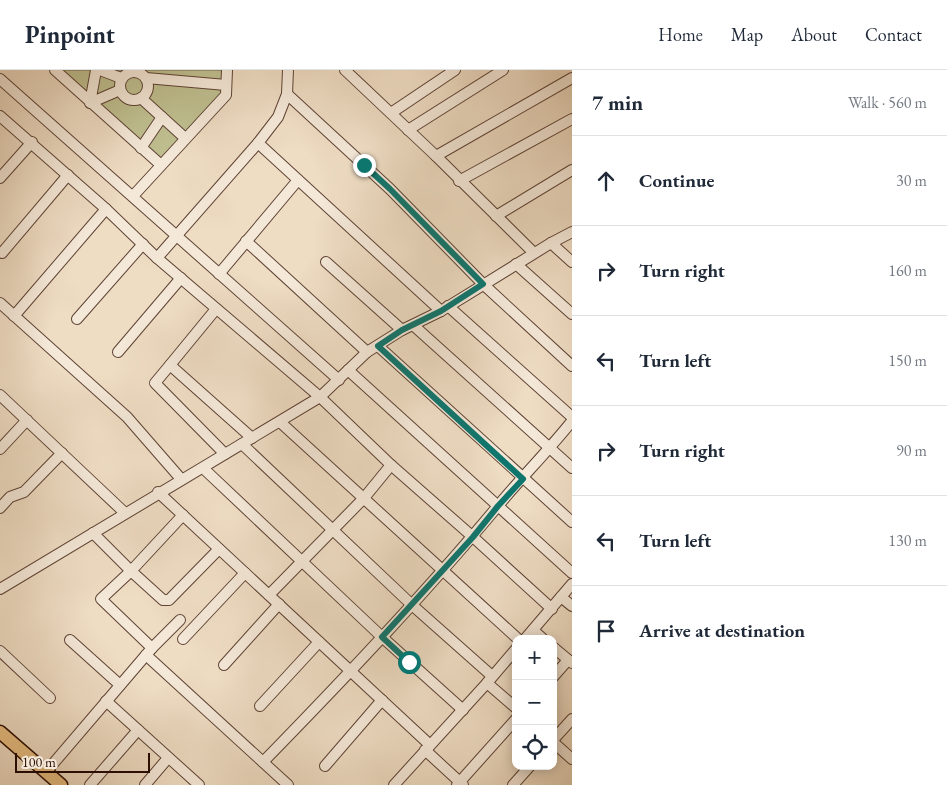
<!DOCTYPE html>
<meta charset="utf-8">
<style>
body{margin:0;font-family:"EB Garamond",serif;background:#f6f6f7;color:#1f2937}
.controls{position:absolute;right:15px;bottom:15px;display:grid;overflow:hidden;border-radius:10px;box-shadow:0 2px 12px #0003}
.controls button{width:45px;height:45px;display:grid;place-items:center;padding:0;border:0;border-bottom:1px solid #e0e1e3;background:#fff;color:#1f2937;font:25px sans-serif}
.scale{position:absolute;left:15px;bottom:12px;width:135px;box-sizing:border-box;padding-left:5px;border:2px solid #2e0f04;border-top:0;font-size:14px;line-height:18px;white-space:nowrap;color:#2e0f04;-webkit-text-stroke:4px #f4e8d8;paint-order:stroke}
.stop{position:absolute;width:15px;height:15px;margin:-11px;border:4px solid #0f766e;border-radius:50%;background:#fff}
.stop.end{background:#0f766e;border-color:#fff;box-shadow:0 1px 5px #0008}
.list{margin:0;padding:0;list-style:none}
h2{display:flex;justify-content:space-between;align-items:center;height:65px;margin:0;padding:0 20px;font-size:21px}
h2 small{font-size:16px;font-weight:400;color:#747a83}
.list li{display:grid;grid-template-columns:32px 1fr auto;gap:15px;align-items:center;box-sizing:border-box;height:90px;padding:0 20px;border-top:1px solid #e0e1e3}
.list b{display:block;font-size:19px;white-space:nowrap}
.list em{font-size:16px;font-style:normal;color:#747a83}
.icon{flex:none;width:28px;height:28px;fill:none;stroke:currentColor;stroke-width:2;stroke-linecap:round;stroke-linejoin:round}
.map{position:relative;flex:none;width:572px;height:715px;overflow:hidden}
header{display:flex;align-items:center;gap:30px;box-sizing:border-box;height:70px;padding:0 25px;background:#fff;border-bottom:1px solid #e0e1e3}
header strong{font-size:24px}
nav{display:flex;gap:28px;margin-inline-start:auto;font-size:18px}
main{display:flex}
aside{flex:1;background:#fff}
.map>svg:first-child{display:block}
.green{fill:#bfbf90;stroke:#76674a}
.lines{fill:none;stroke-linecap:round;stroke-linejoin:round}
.minor-casing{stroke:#5e4234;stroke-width:12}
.major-casing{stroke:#2e0f04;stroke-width:15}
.minor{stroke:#f4e8d8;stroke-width:10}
.major{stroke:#e7be82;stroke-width:12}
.route{stroke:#0f766e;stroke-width:6}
</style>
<header>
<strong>Pinpoint</strong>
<nav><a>Home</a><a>Map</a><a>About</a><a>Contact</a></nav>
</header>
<main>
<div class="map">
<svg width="572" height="715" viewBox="0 0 572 715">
<rect width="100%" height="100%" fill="#eedcc3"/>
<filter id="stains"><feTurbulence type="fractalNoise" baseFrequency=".004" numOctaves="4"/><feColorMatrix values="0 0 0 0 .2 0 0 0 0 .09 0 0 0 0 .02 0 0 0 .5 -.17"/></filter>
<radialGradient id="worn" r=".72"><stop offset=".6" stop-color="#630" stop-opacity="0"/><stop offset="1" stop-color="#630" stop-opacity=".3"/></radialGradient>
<polygon class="green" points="58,0 222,0 221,24 161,88"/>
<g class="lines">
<g class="minor-casing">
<g id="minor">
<polyline points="55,0 161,95"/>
<polyline points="96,0 90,33 120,20"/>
<polyline points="100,0 121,8"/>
<polyline points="345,0 436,86 534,183"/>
<circle cx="134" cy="16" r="14"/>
<polyline points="146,8 226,15"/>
<polyline points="0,9 339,310"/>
<polyline points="287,24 390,119 483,214 572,296"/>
<polyline points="141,28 185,68"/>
<polyline points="391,43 455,0"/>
<polyline points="0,46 106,139 157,188 320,327 391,395 473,467 552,539"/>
<polyline points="408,60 503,0"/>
<polyline points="258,73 441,241"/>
<polyline points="141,78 162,47"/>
<polyline points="436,86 572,8"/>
<polyline points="0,108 32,72"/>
<polyline points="459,111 572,49"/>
<polyline points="133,126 226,25 227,0"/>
<polyline points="496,146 572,100"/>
<polyline points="246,171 367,282"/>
<polyline points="551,173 572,192"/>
<polyline points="2,183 68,105"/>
<polyline points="157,188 258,73 278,47 287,24 288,0"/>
<polyline points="326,192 402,260"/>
<polyline points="516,194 572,244"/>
<polyline points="219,204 298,110"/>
<polyline points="0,233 127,347 181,409"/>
<polyline points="448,236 572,347"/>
<polyline points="216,239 170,295 252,368"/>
<polyline points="14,246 106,139"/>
<polyline points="77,249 143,174"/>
<polyline points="413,255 572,398"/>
<polyline points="378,276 572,452"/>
<polyline points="118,282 181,208"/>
<polyline points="170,295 155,313 225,384"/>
<polyline points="348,300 572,503"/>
<polyline points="0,325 125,443"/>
<polyline points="280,352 518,569"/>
<polyline points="242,374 412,535 492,606"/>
<polyline points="0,379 27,350"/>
<polyline points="203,398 382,567 463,640"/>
<polyline points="158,422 430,675"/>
<polyline points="0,438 10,427 24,422 62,383"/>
<polyline points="93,463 131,501 163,530 169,530 219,479"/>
<polyline points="0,519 320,327 367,282 402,260 441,241 551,173 572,162"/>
<polyline points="269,525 364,428 391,395"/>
<polyline points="561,527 572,536"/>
<polyline points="533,560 543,569"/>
<polyline points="183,569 245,503"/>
<polyline points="525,569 572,514"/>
<polyline points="70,570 120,615"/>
<polyline points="553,577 572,593"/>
<polyline points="152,578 180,550"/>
<polyline points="0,581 50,628"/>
<polyline points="146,585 288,715"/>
<polyline points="224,595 279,534"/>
<polyline points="553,607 568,590"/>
<polyline points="487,613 516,638"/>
<polyline points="106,631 199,715"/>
<polyline points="260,636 319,572"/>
<polyline points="553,670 572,649"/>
<polyline points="553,672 572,689"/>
<polyline points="425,680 463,715"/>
<path d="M263,692C343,610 423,526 497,437C521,408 548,381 572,351"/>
<polyline points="325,696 382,630"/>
<polyline points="46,702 152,578 101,529 131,501 183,445"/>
<polyline points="90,715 138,660"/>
<polyline points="145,715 168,688"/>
<polyline points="394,715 487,613 516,579"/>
<polyline points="457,715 516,649"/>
<polyline points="513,715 530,696"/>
</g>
</g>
<g class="major-casing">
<polyline id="major" points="0,662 61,715"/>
</g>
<use href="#minor" class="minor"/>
<use href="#major" class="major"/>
</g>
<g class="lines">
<polyline class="route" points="364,95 390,119 483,214 441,241 402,260 378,276 523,409 498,436 473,467 382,567 409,592"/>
</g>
<rect width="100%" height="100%" filter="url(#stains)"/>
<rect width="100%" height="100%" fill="url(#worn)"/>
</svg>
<div class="controls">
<button>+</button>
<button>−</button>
<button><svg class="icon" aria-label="locate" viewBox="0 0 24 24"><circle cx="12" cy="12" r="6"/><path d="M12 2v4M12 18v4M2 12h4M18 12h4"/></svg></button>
</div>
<div class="scale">100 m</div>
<div class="stop" style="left:409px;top:592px"></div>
<div class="stop end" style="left:364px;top:95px"></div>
</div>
<aside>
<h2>7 min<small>Walk · 560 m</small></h2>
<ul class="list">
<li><svg class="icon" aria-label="ahead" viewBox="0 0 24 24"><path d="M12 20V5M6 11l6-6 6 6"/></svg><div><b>Continue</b></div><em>30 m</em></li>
<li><svg class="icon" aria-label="right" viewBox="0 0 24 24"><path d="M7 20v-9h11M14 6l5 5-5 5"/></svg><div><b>Turn right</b></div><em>160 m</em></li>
<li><svg class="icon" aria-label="left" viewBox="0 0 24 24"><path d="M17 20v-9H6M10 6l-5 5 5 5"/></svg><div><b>Turn left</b></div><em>150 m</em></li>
<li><svg class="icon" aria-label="right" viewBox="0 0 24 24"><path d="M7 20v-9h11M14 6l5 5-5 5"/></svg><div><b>Turn right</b></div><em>90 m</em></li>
<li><svg class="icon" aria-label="left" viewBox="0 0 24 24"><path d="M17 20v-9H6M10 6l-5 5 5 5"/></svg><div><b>Turn left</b></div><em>130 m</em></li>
<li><svg class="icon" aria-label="arrive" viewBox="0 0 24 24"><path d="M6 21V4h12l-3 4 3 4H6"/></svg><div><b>Arrive at destination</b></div></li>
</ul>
</aside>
</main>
